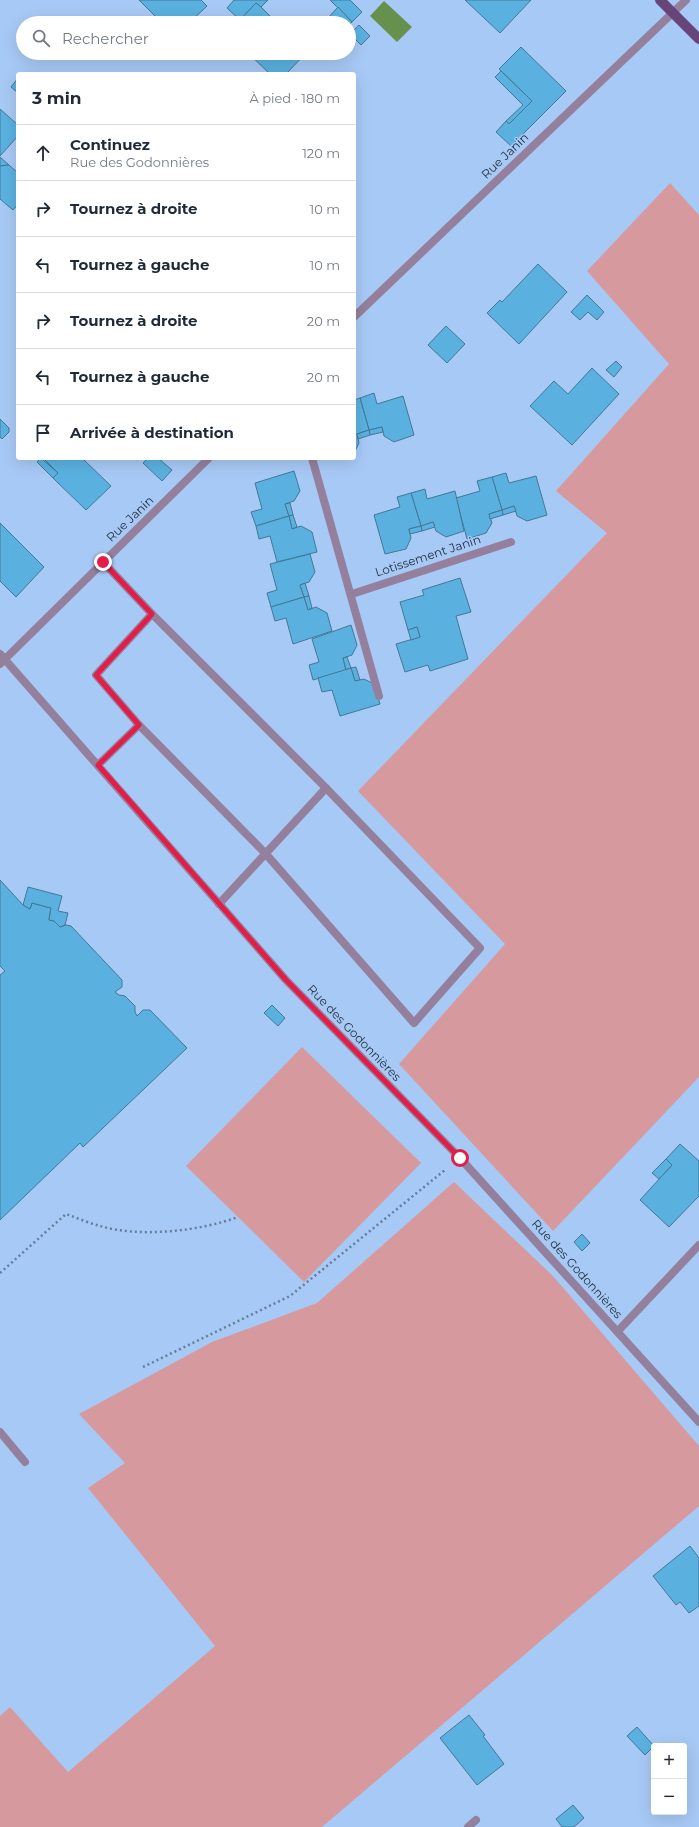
<!DOCTYPE html>
<html lang="fr">
<meta charset="utf-8">
<style>
body{margin:0;font-family:Montserrat,sans-serif;background:#f6f6f7;color:#1f2937}
.controls{position:absolute;right:12px;bottom:12px;display:grid;overflow:hidden;border-radius:4px;box-shadow:0 4px 16px #0002}
.controls button{width:36px;height:36px;display:grid;place-items:center;padding:0;border:0;border-bottom:1px solid #e0e1e3;background:#fff;color:#1f2937;font:20px sans-serif}
.stop{position:absolute;width:12px;height:12px;margin:-9px;border:3px solid #e11d48;border-radius:50%;background:#fff}
.stop.end{background:#e11d48;border-color:#fff;box-shadow:0 1px 4px #0008}
.list{margin:0;padding:0;list-style:none}
h2{display:flex;justify-content:space-between;align-items:center;height:52px;margin:0;padding:0 16px;font-size:17px}
h2 small{font-size:13px;font-weight:400;color:#747a83}
.list li{display:grid;grid-template-columns:26px 1fr auto;gap:12px;align-items:center;box-sizing:border-box;height:56px;padding:0 16px;border-top:1px solid #e0e1e3}
.list b{display:block;font-size:15px;white-space:nowrap}
.list p{margin:0;font-size:13px;white-space:nowrap;color:#747a83}
.list em{font-size:13px;font-style:normal;color:#747a83}
.icon{flex:none;width:22px;height:22px;fill:none;stroke:currentColor;stroke-width:2;stroke-linecap:round;stroke-linejoin:round}
.map{position:relative;flex:none;width:699px;height:1827px;overflow:hidden}
.search{position:absolute;background:#fff;box-shadow:0 4px 16px #0002;left:16px;top:16px;width:340px;height:44px;display:flex;align-items:center;gap:10px;box-sizing:border-box;padding:0 14px;border-radius:22px;color:#747a83;font-size:15px}
.panel{position:absolute;background:#fff;box-shadow:0 4px 16px #0002;left:16px;top:72px;width:340px;height:388px;border-radius:4px}
.map>svg:first-child{display:block}
.green{fill:#d69a9e}
.water{fill:#66914c}
.building{fill:#5ab1e0;stroke:#437895}
.lines{fill:none;stroke-linecap:round;stroke-linejoin:round}
.path{stroke:#657d9b;stroke-width:2.5;stroke-dasharray:2 3;stroke-linecap:butt}
.lane{stroke:#94809d;stroke-width:8}
.street{stroke:#94809d;stroke-width:8}
.primary{stroke:#684579;stroke-width:10}
.route{stroke:#e11d48;stroke-width:5}
.labels{text-anchor:middle;stroke-width:3;stroke-linejoin:round;paint-order:stroke}
.street-label{font-size:12px;fill:#253344;stroke:#a7c9f5}
</style>
<div class="map">
<svg width="699" height="1827" viewBox="0 0 699 1827">
<rect width="100%" height="100%" fill="#a7c9f5"/>
<g class="green">
<polygon points="670,183 699,215 699,1077 553,1231 399,1064 505,944 358,791 607,533 556,491 669,364 587,271"/>
<polygon points="302,1047 421,1163 304,1282 186,1166"/>
<polygon points="454,1182 553,1276 699,1446 699,1506 322,1827 0,1827 0,1716 10,1707 68,1772 215,1646 88,1488 125,1463 79,1414 212,1342 317,1303"/>
</g>
<polygon class="water" points="384,1 412,27 397,42 370,16"/>
<g class="building">
<polygon points="139,0 201,0 207,6 189,23 162,23"/>
<polygon points="234,0 268,0 261,7 256,3 240,20 227,8"/>
<polygon points="330,0 350,0 362,12 352,22"/>
<polygon points="465,0 531,0 500,33"/>
<polygon points="256,3 261,7 277,23 237,23"/>
<polygon points="338,7 352,22 349,25 349,23 331,23 327,19"/>
<polygon points="359,25 370,36 361,45 350,34"/>
<polygon points="521,47 566,91 511,146 496,132 506,121 509,124 532,101 499,69"/>
<polygon points="248,53 306,53 286,74 270,74"/>
<polygon points="501,71 532,101 509,124 506,121 523,105 495,77"/>
<polygon points="18,78 18,93 11,87"/>
<polygon points="0,109 18,125 18,136 0,156"/>
<polygon points="0,157 9,165 8,165 0,166"/>
<polygon points="9,165 18,173 18,204 13,210 0,199 0,166"/>
<polygon points="538,264 567,292 519,344 487,313 500,300 502,302"/>
<polygon points="587,295 604,312 597,320 588,312 580,320 571,312"/>
<polygon points="446,326 465,344 447,363 428,345"/>
<polygon points="616,361 622,367 614,377 606,370"/>
<polygon points="592,368 619,394 572,445 530,406 554,381 568,394"/>
<polygon points="374,393 377,404 403,396 414,435 394,442 384,436 382,427 369,430 360,398"/>
<polygon points="360,398 369,430 357,434 359,443 354,453 354,400"/>
<polygon points="0,419 9,428 9,432 2,439 0,437"/>
<polygon points="382,427 383,432 370,435 369,430"/>
<polygon points="369,430 370,435 358,439 357,434"/>
<polygon points="41,458 58,473 53,478 37,462"/>
<polygon points="43,458 82,458 111,486 86,510 53,478 58,473"/>
<polygon points="148,458 158,458 172,470 162,481 143,463"/>
<polygon points="294,471 300,491 294,501 285,504 289,516 256,526 251,512 262,509 255,483"/>
<polygon points="506,473 509,483 536,476 547,515 527,521 517,516 514,506 502,510 492,477"/>
<polygon points="492,477 502,510 489,514 492,523 486,533 467,539 456,498 480,491 477,481"/>
<polygon points="425,489 427,499 455,491 464,531 446,537 436,531 433,522 421,526 411,493"/>
<polygon points="411,493 421,526 409,529 411,538 406,549 385,554 374,515 400,507 397,497"/>
<polygon points="290,503 293,515 289,516 285,504"/>
<polygon points="514,506 516,511 503,515 502,510"/>
<polygon points="502,510 503,515 490,519 489,514"/>
<polygon points="293,515 297,527 292,529 289,516"/>
<polygon points="289,516 292,529 301,526 312,532 317,552 277,562 270,536 259,539 256,526"/>
<polygon points="433,522 435,527 422,531 421,526"/>
<polygon points="0,523 44,567 16,597 0,581"/>
<polygon points="421,526 422,531 410,534 409,529"/>
<polygon points="310,554 315,572 309,582 300,585 304,597 271,607 267,593 277,590 270,564"/>
<polygon points="460,578 471,612 456,616 468,659 430,671 428,665 405,672 396,644 420,637 417,627 408,630 400,602 424,595 422,590"/>
<polygon points="305,583 309,596 304,597 300,585"/>
<polygon points="309,596 312,608 308,610 304,597"/>
<polygon points="304,597 308,610 316,607 327,613 332,631 293,644 286,618 275,621 271,607"/>
<polygon points="351,625 357,645 352,655 343,658 346,670 313,680 309,665 319,662 312,639"/>
<polygon points="417,627 420,637 411,640 408,630"/>
<polygon points="347,657 351,668 346,670 343,658"/>
<polygon points="356,667 360,680 355,681 351,668"/>
<polygon points="351,668 355,681 364,679 374,684 380,704 340,716 332,690 322,692 318,678"/>
<polygon points="0,880 23,905 30,909 32,903 51,908 49,920 54,921 60,927 66,925 71,926 122,980 122,987 115,992 119,995 125,996 135,1006 135,1012 137,1016 143,1010 150,1010 187,1048 83,1147 80,1143 0,1220 0,975 5,971 0,966"/>
<polygon points="28,887 62,896 58,911 68,913 65,925 60,927 54,921 49,920 51,908 32,903 30,909 23,905"/>
<polygon points="272,1005 285,1018 278,1026 264,1013"/>
<polygon points="680,1144 699,1161 699,1196 669,1227 640,1200 672,1165 666,1159"/>
<polygon points="666,1159 672,1165 659,1179 652,1173"/>
<polygon points="582,1234 590,1243 582,1251 574,1242"/>
<polygon points="690,1546 699,1558 699,1606 689,1613 680,1602 676,1605 653,1576"/>
<polygon points="469,1715 485,1735 483,1736 504,1764 477,1785 440,1738"/>
<polygon points="637,1727 654,1746 645,1755 627,1736"/>
<polygon points="573,1805 584,1818 574,1827 562,1827 556,1819"/>
</g>
<g class="lines">
<g class="path">
<path d="M0,1273L66,1214C77,1218 89,1223 100,1226C140,1238 200,1231 238,1217"/>
<polyline points="143,1367 290,1296 445,1170"/>
</g>
<g class="lane">
<polyline points="103,562 152,614"/>
<polygon points="152,614 326,788 480,948 414,1023 265,853 139,725 96,675"/>
<polyline points="98,765 139,725"/>
<polyline points="219,904 326,788"/>
<polyline points="0,1432 25,1462"/>
</g>
<g class="street">
<polyline points="354,317 686,0"/>
<polyline points="312,458 379,696"/>
<polyline points="352,594 511,542"/>
<polyline points="0,654 286,980 460,1158 699,1422"/>
<polyline points="0,664 209,458"/>
<polyline points="618,1331 699,1245"/>
<polyline points="468,1827 476,1820"/>
</g>
<polyline class="primary" points="660,0 699,39"/>
</g>
<g class="lines">
<polyline class="route" points="103,562 152,614 96,675 139,725 98,765 286,980 460,1158"/>
</g>
<g class="labels">
<g class="street-label">
<text transform="translate(505 156) rotate(-44)" y="4">Rue Janin</text>
<text transform="translate(130 519) rotate(-44)" y="4">Rue Janin</text>
<text transform="translate(428 556) rotate(-18)" y="4">Lotissement Janin</text>
<text transform="translate(354 1033) rotate(46)" y="4">Rue des Godonnières</text>
<text transform="translate(577 1269) rotate(48)" y="4">Rue des Godonnières</text>
</g>
</g>
</svg>
<div class="controls">
<button>+</button>
<button>−</button>
</div>
<div class="stop" style="left:460px;top:1158px"></div>
<div class="stop end" style="left:103px;top:562px"></div>
<div class="search"><svg class="icon" aria-label="search" viewBox="0 0 24 24"><circle cx="10" cy="10" r="6"/><path d="M15 15l6 6"/></svg>Rechercher</div>
<section class="panel">
<h2>3 min<small>À pied · 180 m</small></h2>
<ul class="list">
<li><svg class="icon" aria-label="ahead" viewBox="0 0 24 24"><path d="M12 20V5M6 11l6-6 6 6"/></svg><div><b>Continuez</b><p>Rue des Godonnières</p></div><em>120 m</em></li>
<li><svg class="icon" aria-label="right" viewBox="0 0 24 24"><path d="M7 20v-9h11M14 6l5 5-5 5"/></svg><div><b>Tournez à droite</b></div><em>10 m</em></li>
<li><svg class="icon" aria-label="left" viewBox="0 0 24 24"><path d="M17 20v-9H6M10 6l-5 5 5 5"/></svg><div><b>Tournez à gauche</b></div><em>10 m</em></li>
<li><svg class="icon" aria-label="right" viewBox="0 0 24 24"><path d="M7 20v-9h11M14 6l5 5-5 5"/></svg><div><b>Tournez à droite</b></div><em>20 m</em></li>
<li><svg class="icon" aria-label="left" viewBox="0 0 24 24"><path d="M17 20v-9H6M10 6l-5 5 5 5"/></svg><div><b>Tournez à gauche</b></div><em>20 m</em></li>
<li><svg class="icon" aria-label="arrive" viewBox="0 0 24 24"><path d="M6 21V4h12l-3 4 3 4H6"/></svg><div><b>Arrivée à destination</b></div></li>
</ul>
</section>
</div>
